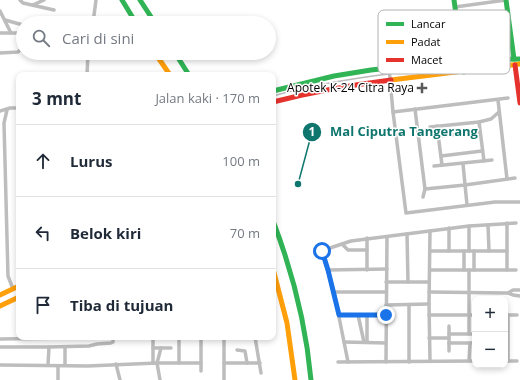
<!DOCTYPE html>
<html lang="id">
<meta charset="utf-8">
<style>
body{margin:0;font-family:"Open Sans",sans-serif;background:#f6f6f7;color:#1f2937}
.controls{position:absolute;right:12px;bottom:12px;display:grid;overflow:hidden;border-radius:8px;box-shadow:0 2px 6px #0003}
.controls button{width:36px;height:36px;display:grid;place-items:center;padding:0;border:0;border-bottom:1px solid #e0e1e3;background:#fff;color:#1f2937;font:20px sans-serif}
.stop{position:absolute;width:12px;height:12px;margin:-9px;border:3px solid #1a73e8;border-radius:50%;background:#fff}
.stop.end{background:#1a73e8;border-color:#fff;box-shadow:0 1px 4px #0008}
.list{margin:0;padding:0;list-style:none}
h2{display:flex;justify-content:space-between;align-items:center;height:52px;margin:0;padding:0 16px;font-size:17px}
h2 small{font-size:13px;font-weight:400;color:#747a83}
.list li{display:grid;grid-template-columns:26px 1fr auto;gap:12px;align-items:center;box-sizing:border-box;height:72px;padding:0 16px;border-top:1px solid #e0e1e3}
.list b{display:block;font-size:15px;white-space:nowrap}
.list em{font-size:13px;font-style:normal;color:#747a83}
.icon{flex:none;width:22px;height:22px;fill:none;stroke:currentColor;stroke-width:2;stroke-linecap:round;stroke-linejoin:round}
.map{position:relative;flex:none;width:520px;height:380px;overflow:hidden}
.search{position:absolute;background:#fff;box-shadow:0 2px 6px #0003;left:16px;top:16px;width:260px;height:44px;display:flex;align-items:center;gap:10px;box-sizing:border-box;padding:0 14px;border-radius:22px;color:#747a83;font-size:15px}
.panel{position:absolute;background:#fff;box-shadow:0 2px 6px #0003;left:16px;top:72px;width:260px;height:268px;border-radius:8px}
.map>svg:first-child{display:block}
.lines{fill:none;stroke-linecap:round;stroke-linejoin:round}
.stream{stroke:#bababa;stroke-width:1.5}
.street{stroke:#bdbdbd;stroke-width:3.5}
.fast{stroke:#30b455;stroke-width:5}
.slow{stroke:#ff9f0a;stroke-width:5}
.jam{stroke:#e5322d;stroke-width:5}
.route{stroke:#1a73e8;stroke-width:5}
.poi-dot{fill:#595959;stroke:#fff;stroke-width:1.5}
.labels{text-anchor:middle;stroke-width:3;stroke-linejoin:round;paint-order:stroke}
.poi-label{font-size:12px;fill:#000;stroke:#fff;text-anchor:end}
.key{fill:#fff;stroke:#b2b2b2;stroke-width:1}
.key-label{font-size:11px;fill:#000}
.leader{fill:none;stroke:#0f766e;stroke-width:1.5}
.callout-dot{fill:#0f766e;stroke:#fff;stroke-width:1.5}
.mark-label{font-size:12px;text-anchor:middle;font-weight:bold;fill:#fff}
.callout-label{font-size:13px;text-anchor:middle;font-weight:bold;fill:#0f766e;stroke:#fff;stroke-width:3;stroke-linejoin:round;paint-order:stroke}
</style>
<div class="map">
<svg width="520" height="380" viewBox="0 0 520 380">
<rect width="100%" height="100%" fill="#fff"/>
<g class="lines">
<g class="stream">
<polyline points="467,65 493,62"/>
<polyline points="395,73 461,66"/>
<path d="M273,96C311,85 349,79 388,74"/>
</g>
<g class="street">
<polyline points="20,0 23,3 54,10"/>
<polyline points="33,5 44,0"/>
<polyline points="455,7 506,0"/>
<polyline points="0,11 11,33"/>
<polyline points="5,20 23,25"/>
<polyline points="93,23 96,0"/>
<polyline points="0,33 23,33"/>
<polyline points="0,53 18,52 23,47"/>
<polyline points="389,68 393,112 406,213 495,202 520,202"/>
<polyline points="87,75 88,53"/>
<polyline points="498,100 507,179"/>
<polyline points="415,109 425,189 423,197"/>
<polyline points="7,110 4,123 8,276 13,289"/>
<polyline points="0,111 10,108 19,108"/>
<polyline points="393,112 508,98"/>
<polyline points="479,122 484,161"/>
<polyline points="437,126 442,165"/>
<polyline points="430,127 479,122 491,119 499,112"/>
<polyline points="439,136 480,132"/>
<polyline points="441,156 482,151"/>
<polyline points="463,164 467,205"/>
<polyline points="434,166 492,160"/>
<polyline points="425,189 465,185 515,178"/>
<polyline points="488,225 489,251"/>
<polyline points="407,234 408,282"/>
<polyline points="367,238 367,270"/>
<polyline points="342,244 348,250 367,250"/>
<polyline points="322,251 334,292 348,362"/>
<polyline points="430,251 507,251"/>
<polyline points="449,251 449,228"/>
<polyline points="469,251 469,226"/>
<polyline points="315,253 351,241 469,226 516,223"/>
<polyline points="328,270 387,269"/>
<polyline points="430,270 516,270"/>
<polyline points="464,270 464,251"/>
<polyline points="469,270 469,334"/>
<polyline points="474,270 474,251"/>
<polyline points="507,270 507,223"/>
<polyline points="386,282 429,282"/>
<polyline points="334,292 386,292"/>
<polyline points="429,292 508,293 513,295 520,296"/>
<polyline points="508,293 513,290 520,290"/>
<polyline points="386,305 429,304"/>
<polyline points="409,305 409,362"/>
<polyline points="339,315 386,315"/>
<polyline points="358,315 364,342"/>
<polyline points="429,315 475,315"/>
<polyline points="505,315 517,315"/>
<polyline points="508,315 508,361"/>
<polyline points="449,326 449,351"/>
<polyline points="449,334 475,334"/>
<polyline points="201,337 201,371"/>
<polyline points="224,337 224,380"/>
<polyline points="255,337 261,373"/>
<polyline points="429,338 449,338"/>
<polyline points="0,339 68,338"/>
<polyline points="344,342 386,343"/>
<polyline points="367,342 367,315"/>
<polyline points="449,343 475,343"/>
<polyline points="0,347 49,347 48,365"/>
<polyline points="49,347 89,346 97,344 111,343 113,342 113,337"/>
<polyline points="65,347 65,365"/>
<polyline points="153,348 171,348"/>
<polyline points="161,348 157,363 201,363"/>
<polyline points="237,350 245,351 247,363"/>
<polyline points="430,361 429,304 430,231"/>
<polyline points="469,361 470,343"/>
<polyline points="505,361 517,361"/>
<polyline points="153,362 153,337"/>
<polyline points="338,362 475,361"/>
<polyline points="386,362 387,237"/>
<polyline points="179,363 179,337"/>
<polyline points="224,363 260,363"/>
<polyline points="116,364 120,380"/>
<polyline points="0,365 88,366 157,363 160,380"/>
<polyline points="58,380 58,366"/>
</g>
<g class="fast">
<polyline points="122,0 136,23"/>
<polyline points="140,0 155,23"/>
<polyline points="454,0 464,72"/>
<polyline points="506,0 514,59"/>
<polyline points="175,53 189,75"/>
<polyline points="273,91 334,76 371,70 462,60 520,59"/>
<path d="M273,221C293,273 306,325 311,380"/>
</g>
<g class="slow">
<polyline points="155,53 170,75"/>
<polyline points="391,80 520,64"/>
<polyline points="273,269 287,323 295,380"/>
<polyline points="0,295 19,286"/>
<polyline points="0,306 19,297"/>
</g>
<g class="jam">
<polyline points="515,65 520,103"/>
<path d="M273,102C312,92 351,85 391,80"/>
</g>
</g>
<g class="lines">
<polyline class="route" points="322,251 328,270 339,315 386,315"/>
</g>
<path class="poi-dot" d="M420 82h4v4h4v4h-4v4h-4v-4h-4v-4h4z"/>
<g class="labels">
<g class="poi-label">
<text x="414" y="92">Apotek K-24 Citra Raya</text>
</g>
</g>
<rect x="378" y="10" width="132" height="64" rx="6" class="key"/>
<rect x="386" y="22" width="18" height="4" fill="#30b455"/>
<rect x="386" y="40" width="18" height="4" fill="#ff9f0a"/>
<rect x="386" y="58" width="18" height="4" fill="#e5322d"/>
<g class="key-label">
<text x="411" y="28">Lancar</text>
<text x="411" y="46">Padat</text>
<text x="411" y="64">Macet</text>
</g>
<path class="leader" d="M298 184L312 132"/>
<g class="callout-dot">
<circle cx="298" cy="184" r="4"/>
<circle cx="312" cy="132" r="10"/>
</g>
<g class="mark-label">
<text x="312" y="136">1</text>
</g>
<g class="callout-label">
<text x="404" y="136">Mal Ciputra Tangerang</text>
</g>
</svg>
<div class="controls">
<button>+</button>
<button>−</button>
</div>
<div class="stop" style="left:322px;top:251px"></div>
<div class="stop end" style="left:386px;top:315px"></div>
<div class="search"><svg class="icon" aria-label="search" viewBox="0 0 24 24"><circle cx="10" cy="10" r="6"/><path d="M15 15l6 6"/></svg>Cari di sini</div>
<section class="panel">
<h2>3 mnt<small>Jalan kaki · 170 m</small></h2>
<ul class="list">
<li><svg class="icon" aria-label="ahead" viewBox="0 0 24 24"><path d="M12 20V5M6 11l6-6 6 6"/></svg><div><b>Lurus</b></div><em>100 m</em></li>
<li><svg class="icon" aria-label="left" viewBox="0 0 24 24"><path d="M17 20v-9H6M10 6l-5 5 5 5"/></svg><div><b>Belok kiri</b></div><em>70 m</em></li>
<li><svg class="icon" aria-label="arrive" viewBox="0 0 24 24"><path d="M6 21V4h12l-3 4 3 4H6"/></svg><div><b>Tiba di tujuan</b></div></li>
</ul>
</section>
</div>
